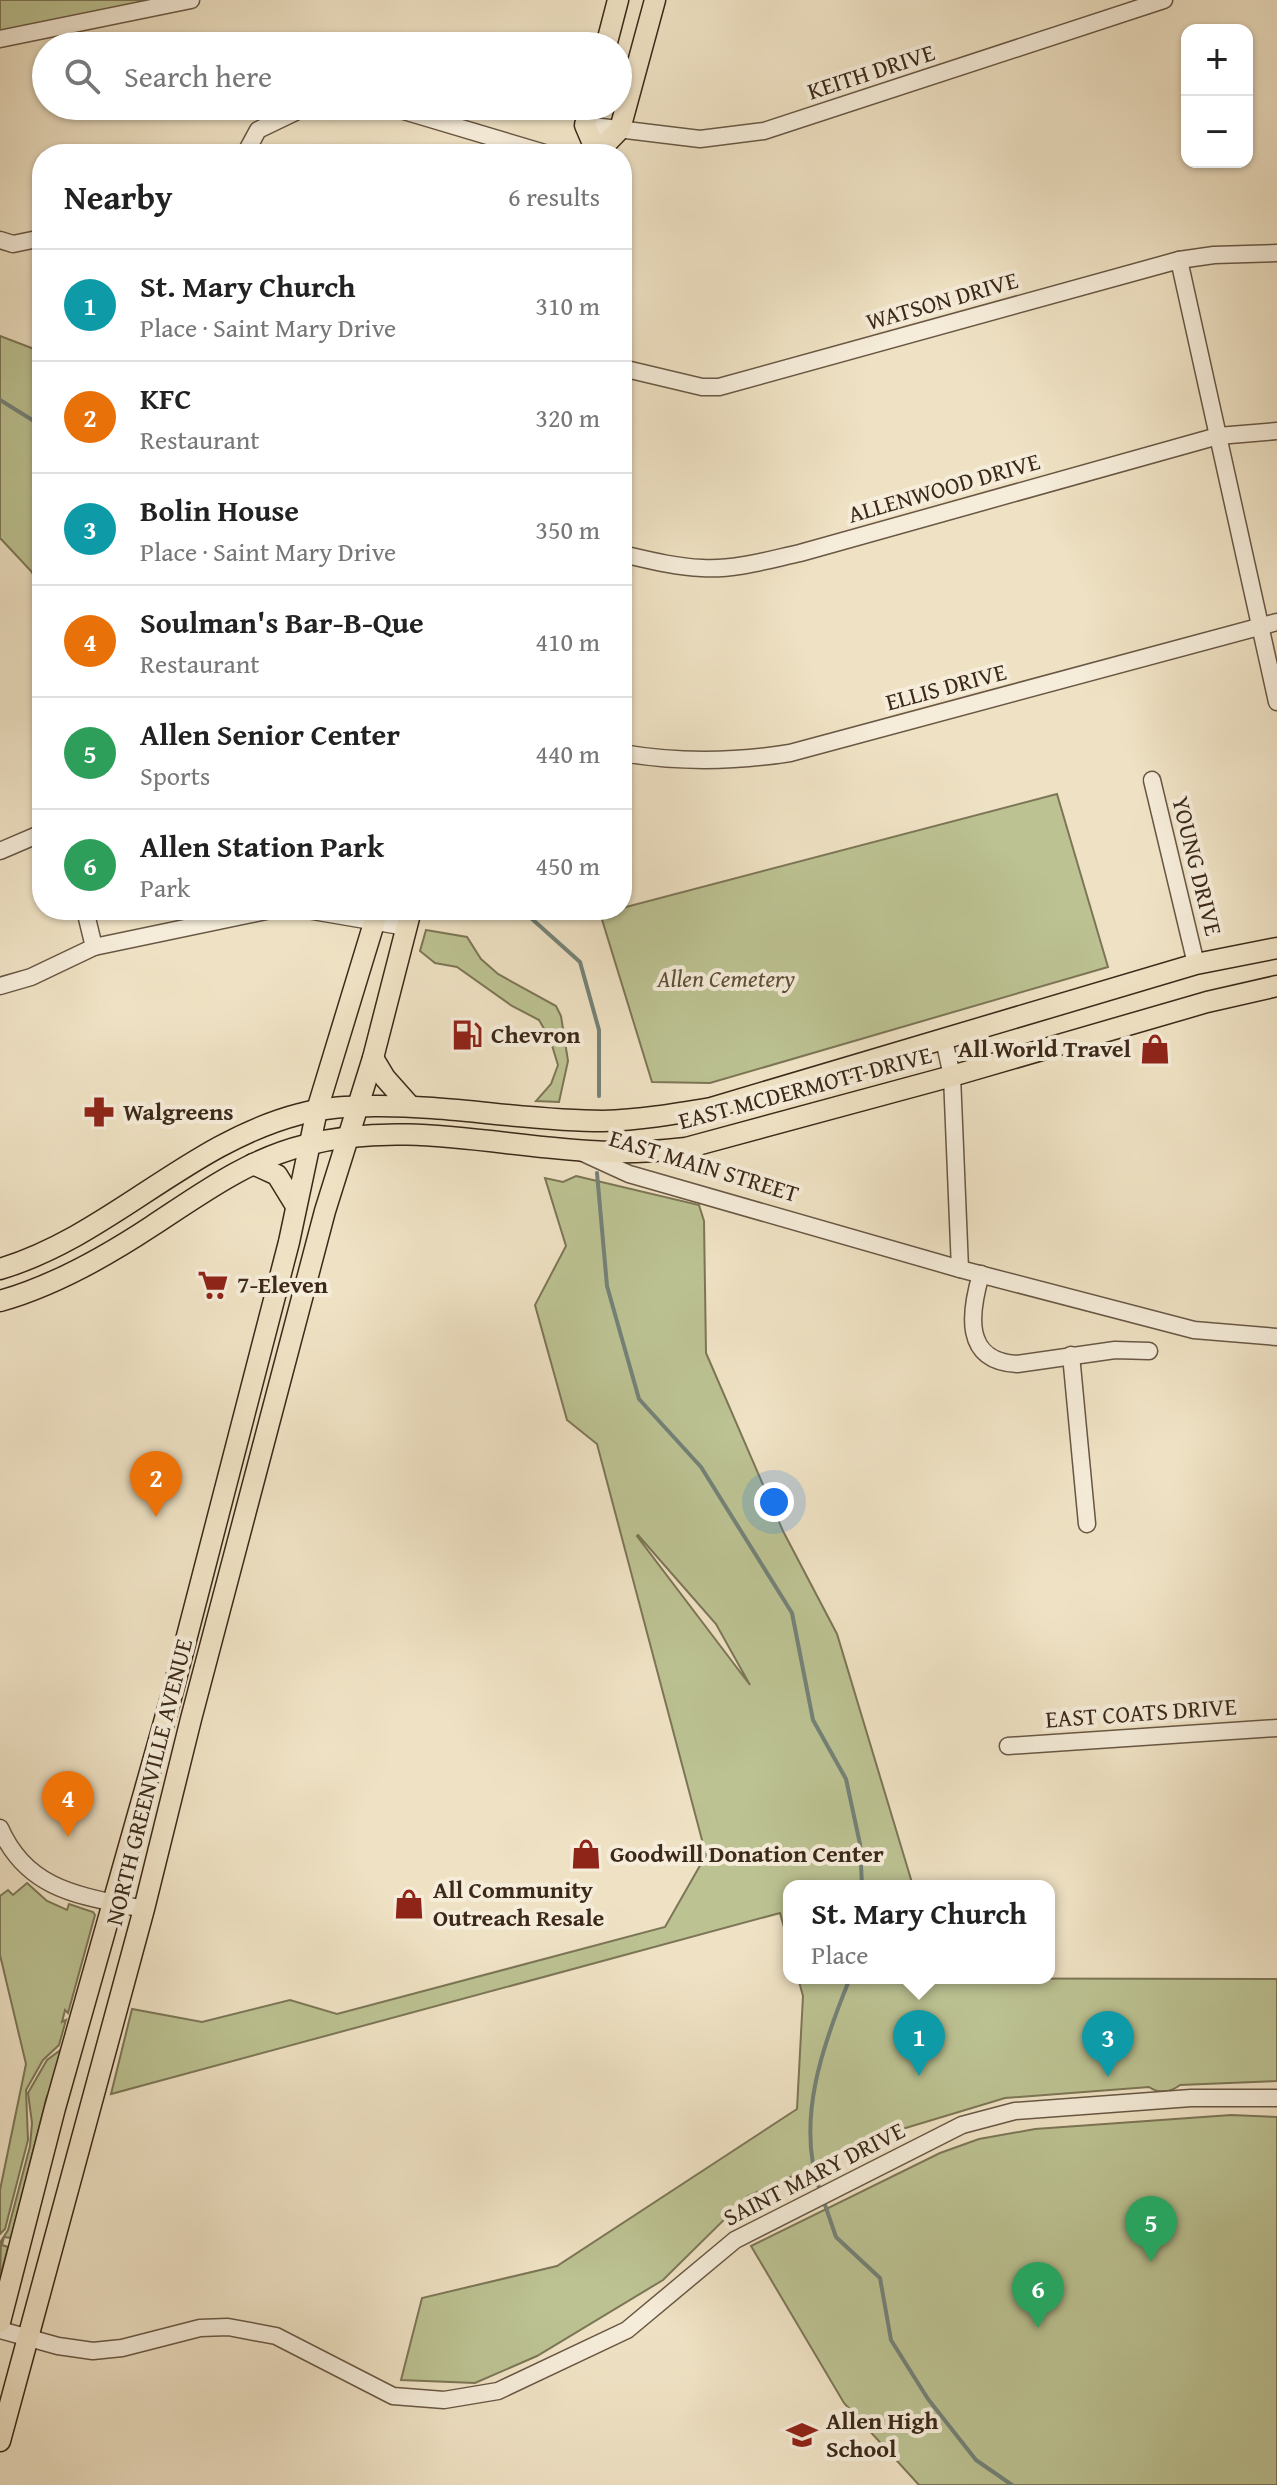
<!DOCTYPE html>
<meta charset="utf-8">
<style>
body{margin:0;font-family:"Gentium Book Plus",serif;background:#f6f6f6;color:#222}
.controls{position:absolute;right:24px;top:24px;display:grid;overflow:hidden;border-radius:16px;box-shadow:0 2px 6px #0004}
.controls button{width:72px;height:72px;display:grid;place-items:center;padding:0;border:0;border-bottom:2px solid #e0e0e0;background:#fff;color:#222;font:40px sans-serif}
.you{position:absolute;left:774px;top:1502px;width:28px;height:28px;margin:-20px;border:6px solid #fff;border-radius:50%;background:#1a73e8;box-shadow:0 0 0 12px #1a73e833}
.badge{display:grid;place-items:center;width:52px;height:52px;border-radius:50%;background:#2563eb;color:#fff;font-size:26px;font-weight:700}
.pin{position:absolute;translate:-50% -66px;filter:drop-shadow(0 2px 4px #0008)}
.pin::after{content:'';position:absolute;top:42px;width:28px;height:24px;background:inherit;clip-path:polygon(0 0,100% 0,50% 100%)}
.popup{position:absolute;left:783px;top:1880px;width:272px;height:104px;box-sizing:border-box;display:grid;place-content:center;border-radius:16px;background:#fff;filter:drop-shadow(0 2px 6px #0005);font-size:26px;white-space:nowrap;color:#767676}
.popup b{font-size:30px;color:#222}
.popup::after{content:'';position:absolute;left:50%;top:100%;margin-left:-16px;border:16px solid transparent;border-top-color:#fff}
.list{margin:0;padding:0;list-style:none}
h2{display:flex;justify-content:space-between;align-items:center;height:104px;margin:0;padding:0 32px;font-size:34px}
h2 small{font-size:26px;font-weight:400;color:#767676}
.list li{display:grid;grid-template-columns:52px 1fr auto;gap:24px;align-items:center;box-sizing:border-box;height:112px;padding:0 32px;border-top:2px solid #e0e0e0}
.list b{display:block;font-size:30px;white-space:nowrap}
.list p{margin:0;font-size:26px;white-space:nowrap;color:#767676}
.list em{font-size:26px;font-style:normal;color:#767676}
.icon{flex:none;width:44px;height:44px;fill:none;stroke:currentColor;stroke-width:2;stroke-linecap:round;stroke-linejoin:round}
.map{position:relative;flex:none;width:1277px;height:2485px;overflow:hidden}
.search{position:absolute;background:#fff;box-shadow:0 2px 6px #0004;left:32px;top:32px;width:600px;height:88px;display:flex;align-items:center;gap:20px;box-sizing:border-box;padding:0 28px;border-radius:44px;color:#767676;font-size:30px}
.panel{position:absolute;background:#fff;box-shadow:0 2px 6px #0004;left:32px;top:144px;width:600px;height:776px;border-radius:32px}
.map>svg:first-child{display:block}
.green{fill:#bcc292;stroke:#7c7656;stroke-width:2;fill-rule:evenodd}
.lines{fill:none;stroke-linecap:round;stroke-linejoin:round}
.stream{stroke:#748278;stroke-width:4}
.minor-casing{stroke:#695744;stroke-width:19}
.major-casing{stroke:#3c2919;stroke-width:23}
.minor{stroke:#f5ecd9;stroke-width:16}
.major{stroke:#efe2c4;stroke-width:20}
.labels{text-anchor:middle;stroke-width:8;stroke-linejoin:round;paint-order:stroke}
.street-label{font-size:24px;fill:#3c2919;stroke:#f5ecd9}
.park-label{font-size:24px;font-style:italic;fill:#5c4f37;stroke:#f5ecd9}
.poi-label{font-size:24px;font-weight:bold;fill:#3c2919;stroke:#f5ecd9;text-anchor:start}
</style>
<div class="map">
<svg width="1277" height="2485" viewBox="0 0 1277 2485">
<rect width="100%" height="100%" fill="#efe2c4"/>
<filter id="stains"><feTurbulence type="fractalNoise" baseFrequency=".0025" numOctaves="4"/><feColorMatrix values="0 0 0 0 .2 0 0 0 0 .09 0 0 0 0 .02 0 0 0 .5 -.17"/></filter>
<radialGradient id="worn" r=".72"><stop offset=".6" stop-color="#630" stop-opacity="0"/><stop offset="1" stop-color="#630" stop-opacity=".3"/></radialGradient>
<g class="green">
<polygon points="0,0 169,0 0,36"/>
<polygon points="0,336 42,352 42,589 31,571 0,538"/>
<polygon points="1057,794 1108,967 710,1083 652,1082 600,913 622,910 622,908"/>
<polygon points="426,930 467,937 481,959 498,974 556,1006 561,1016 568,1061 559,1102 536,1101 551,1084 558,1065 550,1039 539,1020 512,1006 457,967 435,963 420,951"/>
<path d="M576,1176L699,1205L704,1221L706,1353L783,1531L837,1634L913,1886H789V1945L780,1913L111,2094L132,2009L202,2022L290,2000L337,2014L665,1927L706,1855L597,1444L567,1420L535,1305L566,1246L545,1178L563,1182ZM638,1535L716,1624L750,1685L637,1536Z"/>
<polygon points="27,1883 47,1901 67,1910 69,1904 93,1912 95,1915 68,2013 65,2010 62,2022 66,2020 59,2045 43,2060 26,2090 28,2140 5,2229 0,2234 0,2190 26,2064 0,1955 0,1896 8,1890 13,1895"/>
<path d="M798,1978L1277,1979V2081L1180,2085C1171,2092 1159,2094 1149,2087L1005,2098L889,2133L748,2196L663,2280L537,2356L475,2383L401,2380L422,2298L557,2266L797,2109L803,1996Z"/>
<polygon points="62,2049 50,2094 47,2096 11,2238 4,2237 2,2245 8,2247 0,2278 1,2241 8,2230 30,2146 32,2123 28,2093 47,2060"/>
<polygon points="1231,2115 1277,2117 1277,2485 919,2485 844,2403 751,2246 940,2153 979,2139 1035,2129"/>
</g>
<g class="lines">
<g class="stream">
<polyline points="0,400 42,426"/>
<polyline points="522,910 580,962 599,1030 599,1096"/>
<polyline points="597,1173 607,1286 639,1399 701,1467 792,1613 813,1720 846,1779 860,1844 862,1886"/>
<path d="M820,2191C795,2121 823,2044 850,1978"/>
<polyline points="823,2199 836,2237 880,2278 891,2340 928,2399 976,2460 1012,2485"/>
</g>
<g class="minor-casing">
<g id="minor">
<polyline points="0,39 191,0"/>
<polyline points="387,106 548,154"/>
<polyline points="585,125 700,139 764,131 1164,0"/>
<polyline points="245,154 258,130 308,106"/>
<polyline points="0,240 13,244 42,238"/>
<polyline points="1179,260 1277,702"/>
<polyline points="622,368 702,387 719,387 1179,260 1214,255 1277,253"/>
<path d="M622,554C648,560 675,567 702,568C735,570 768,560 800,553L1218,436L1277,431"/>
<path d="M622,753C680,763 733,762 790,753L1277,622"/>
<polyline points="1152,780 1196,964"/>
<polyline points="0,851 42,833"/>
<polyline points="85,910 94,947"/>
<polyline points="307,910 406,927"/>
<polyline points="0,986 31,977 94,947 271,910"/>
<polyline points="944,1040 952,1076 960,1269"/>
<polyline points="581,1152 629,1174 960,1269 1194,1330 1277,1337"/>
<path d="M981,1274C970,1312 962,1361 1017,1364L1115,1350L1149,1351"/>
<polyline points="1071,1355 1087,1524"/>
<polyline points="1008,1746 1277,1728"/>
<path d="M0,1828C28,1892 83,1896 144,1909"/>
<polyline points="0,2330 58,2346 93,2351 122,2348 200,2328 228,2327 276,2336 393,2396 444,2400 498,2391 627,2330 735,2240 962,2125 1015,2111 1191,2098 1277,2098"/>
</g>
</g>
<g class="major-casing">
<g id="major">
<polyline points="606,46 618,0"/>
<polyline points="590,106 585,125 597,153"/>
<polyline points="596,154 620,129 655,0"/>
<polyline points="373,1058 385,1078 409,1105"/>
<polyline points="253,1164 277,1175 296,1206"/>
<path d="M0,1269C110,1236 188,1143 300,1114C323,1107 349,1107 373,1106C450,1105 526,1121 603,1121C639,1120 675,1114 711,1108L1196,964L1277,948"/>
<path d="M0,1301C54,1286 105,1257 152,1226C201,1194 248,1159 306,1145C407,1119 506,1149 608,1152C634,1153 660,1151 686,1148L952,1076L1207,1002L1277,986"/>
<polyline points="0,2322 55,2108 172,1694 289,1242 317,1110 378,910"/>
<polyline points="0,2441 144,1909 191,1719 325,1211 373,1058 411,910"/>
</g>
</g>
<use href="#minor" class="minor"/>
<use href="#major" class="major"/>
</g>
<defs>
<g id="fuel-bare" transform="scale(2.4)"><path d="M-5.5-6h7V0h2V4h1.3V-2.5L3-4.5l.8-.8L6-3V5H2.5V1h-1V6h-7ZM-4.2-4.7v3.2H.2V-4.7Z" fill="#8f2418" stroke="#f5ecd9" stroke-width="2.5" paint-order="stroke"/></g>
<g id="shop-bare" transform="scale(2.4)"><path d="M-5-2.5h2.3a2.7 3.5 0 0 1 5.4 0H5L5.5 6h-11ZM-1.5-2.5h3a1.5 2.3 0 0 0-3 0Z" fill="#8f2418" stroke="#f5ecd9" stroke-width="2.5" paint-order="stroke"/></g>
<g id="pharmacy-bare" transform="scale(2.4)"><path d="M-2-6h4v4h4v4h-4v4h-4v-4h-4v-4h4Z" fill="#8f2418" stroke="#f5ecd9" stroke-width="2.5" paint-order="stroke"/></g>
<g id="supermarket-bare" transform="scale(2.4)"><path d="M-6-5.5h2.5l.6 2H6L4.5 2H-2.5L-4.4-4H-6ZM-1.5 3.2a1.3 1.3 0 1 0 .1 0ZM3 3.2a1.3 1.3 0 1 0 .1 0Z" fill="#8f2418" stroke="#f5ecd9" stroke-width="2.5" paint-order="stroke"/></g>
<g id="school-bare" transform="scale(2.4)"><path d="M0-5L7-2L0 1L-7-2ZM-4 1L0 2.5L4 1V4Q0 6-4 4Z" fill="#8f2418" stroke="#f5ecd9" stroke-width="2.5" paint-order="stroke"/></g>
</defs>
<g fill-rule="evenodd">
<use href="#fuel-bare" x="467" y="1035"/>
<use href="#shop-bare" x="1155" y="1049"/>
<use href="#pharmacy-bare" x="99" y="1112"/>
<use href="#supermarket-bare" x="213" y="1285"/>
<use href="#shop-bare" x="586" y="1854"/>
<use href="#shop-bare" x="409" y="1904"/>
<use href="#school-bare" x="802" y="2435"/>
</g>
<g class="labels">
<g class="street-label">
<text transform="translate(871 72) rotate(-18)" y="8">KEITH DRIVE</text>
<text transform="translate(942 301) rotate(-16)" y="8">WATSON DRIVE</text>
<text transform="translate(944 488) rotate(-16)" y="8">ALLENWOOD DRIVE</text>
<text transform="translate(946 687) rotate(-15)" y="8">ELLIS DRIVE</text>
<text transform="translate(1197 866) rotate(76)" y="8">YOUNG DRIVE</text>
<text transform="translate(805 1088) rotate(-15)" y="8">EAST MCDERMOTT DRIVE</text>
<text transform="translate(704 1166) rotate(17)" y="8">EAST MAIN STREET</text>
<text transform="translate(1141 1713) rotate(-4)" y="8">EAST COATS DRIVE</text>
<text transform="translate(149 1782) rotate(-76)" y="8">NORTH GREENVILLE AVENUE</text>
<text transform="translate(814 2174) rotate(-27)" y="8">SAINT MARY DRIVE</text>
</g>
<g class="park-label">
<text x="726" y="987">Allen Cemetery</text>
</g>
<g class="poi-label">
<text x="491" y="1043">Chevron</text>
<text x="1131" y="1057" text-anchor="end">All World Travel</text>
<text x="123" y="1120">Walgreens</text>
<text x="237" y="1293">7-Eleven</text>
<text x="610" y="1862">Goodwill Donation Center</text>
<text x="433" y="1898">All Community<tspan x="433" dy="28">Outreach Resale</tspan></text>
<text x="826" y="2429">Allen High<tspan x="826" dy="28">School</tspan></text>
</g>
</g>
<rect width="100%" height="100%" filter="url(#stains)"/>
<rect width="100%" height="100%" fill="url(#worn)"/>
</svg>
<div class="controls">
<button>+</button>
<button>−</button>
</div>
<div class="you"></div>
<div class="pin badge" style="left:919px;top:2076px;background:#0f9aa8">1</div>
<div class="popup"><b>St. Mary Church</b>Place</div>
<div class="pin badge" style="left:156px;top:1517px;background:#e8710a">2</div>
<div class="pin badge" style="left:1108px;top:2077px;background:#0f9aa8">3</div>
<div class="pin badge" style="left:68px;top:1837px;background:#e8710a">4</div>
<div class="pin badge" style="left:1151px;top:2262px;background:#2e9e5b">5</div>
<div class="pin badge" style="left:1038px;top:2328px;background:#2e9e5b">6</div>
<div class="search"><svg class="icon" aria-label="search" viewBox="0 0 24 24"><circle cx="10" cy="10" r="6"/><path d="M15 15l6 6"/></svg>Search here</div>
<section class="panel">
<h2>Nearby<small>6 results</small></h2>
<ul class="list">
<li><span class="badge" style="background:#0f9aa8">1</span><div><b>St. Mary Church</b><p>Place · Saint Mary Drive</p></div><em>310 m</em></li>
<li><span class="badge" style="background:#e8710a">2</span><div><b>KFC</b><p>Restaurant</p></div><em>320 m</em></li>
<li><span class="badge" style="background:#0f9aa8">3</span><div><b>Bolin House</b><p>Place · Saint Mary Drive</p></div><em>350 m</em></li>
<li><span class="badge" style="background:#e8710a">4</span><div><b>Soulman's Bar-B-Que</b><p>Restaurant</p></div><em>410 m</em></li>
<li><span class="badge" style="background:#2e9e5b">5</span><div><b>Allen Senior Center</b><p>Sports</p></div><em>440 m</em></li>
<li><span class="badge" style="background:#2e9e5b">6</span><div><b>Allen Station Park</b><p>Park</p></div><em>450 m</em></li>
</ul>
</section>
</div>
